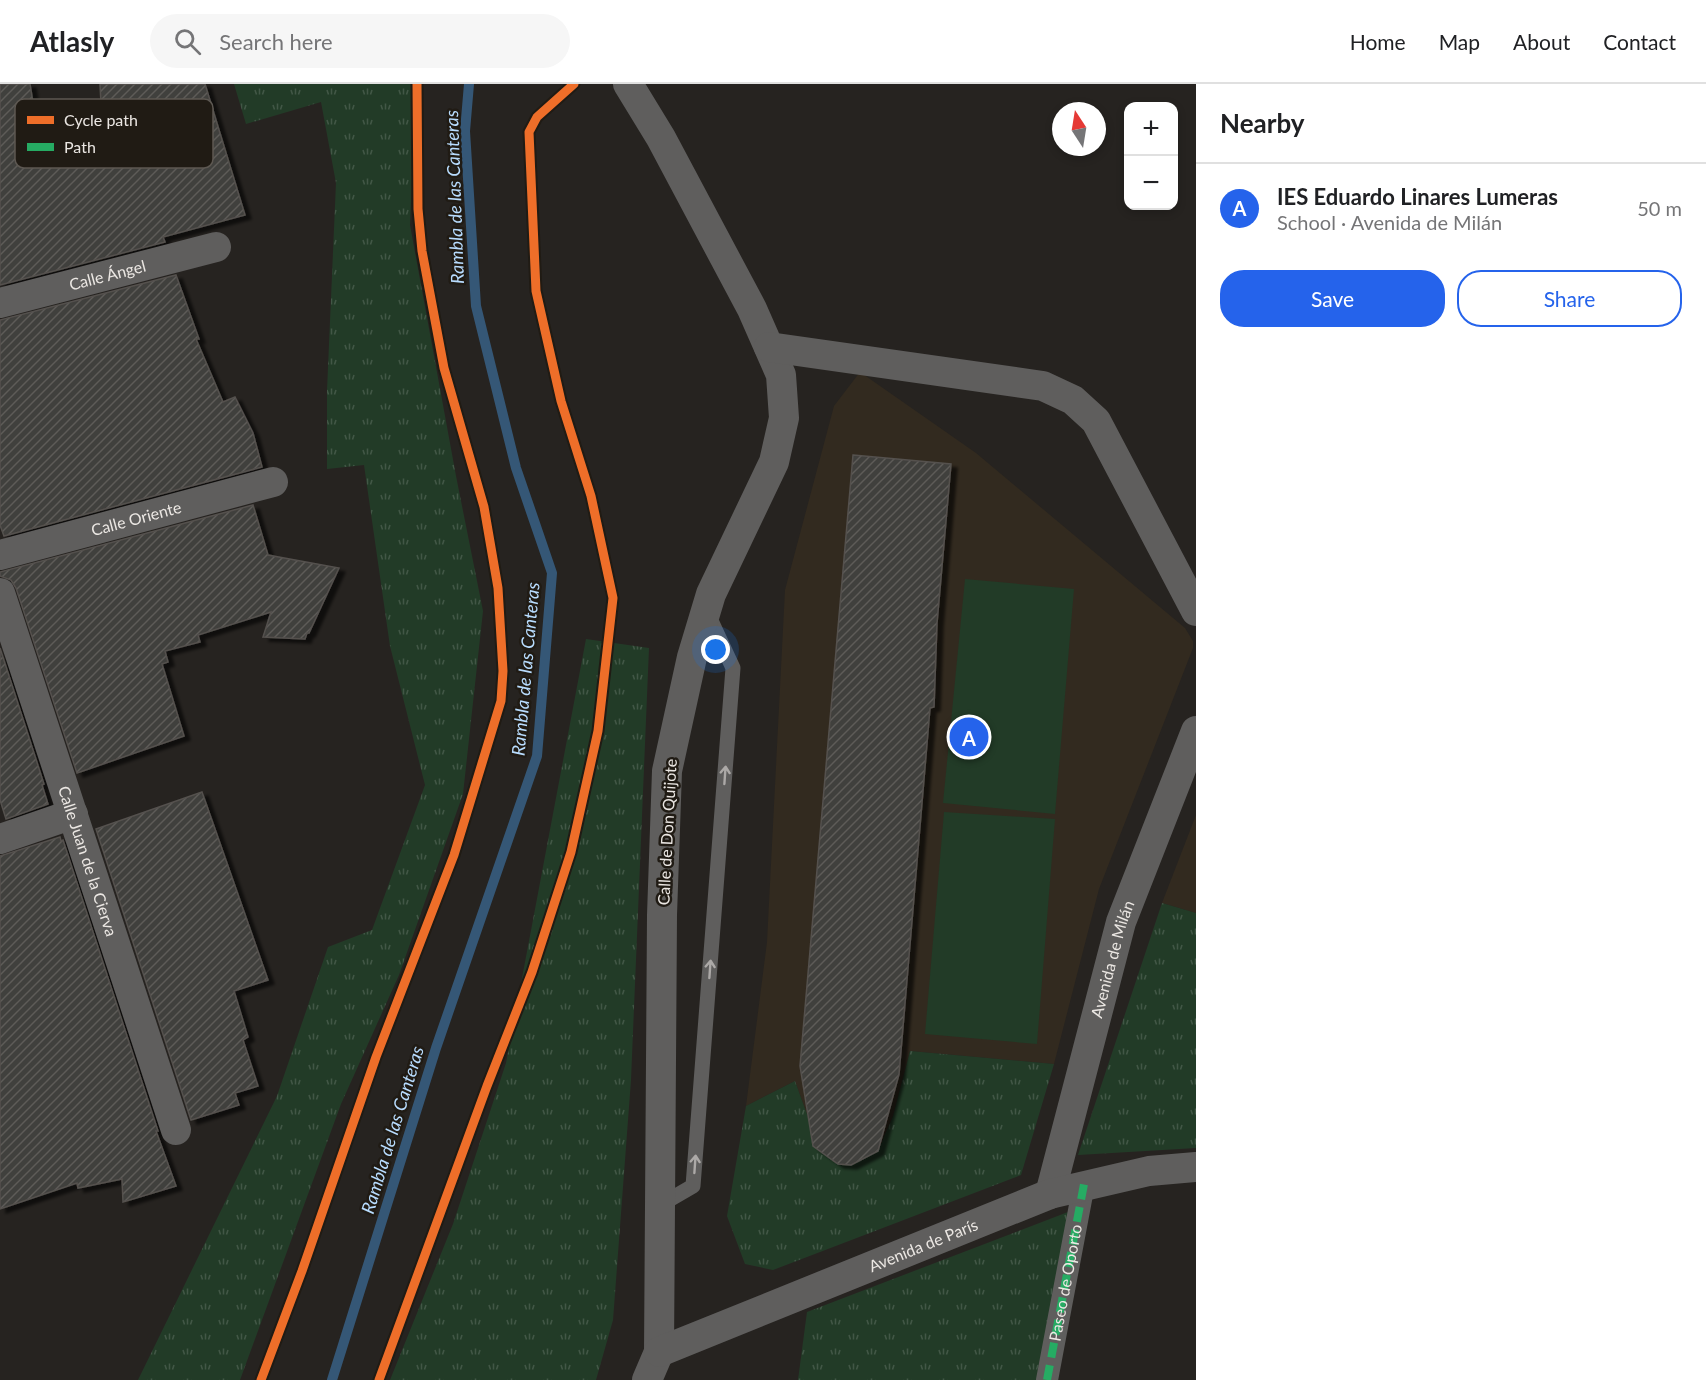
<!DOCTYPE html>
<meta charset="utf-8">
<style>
body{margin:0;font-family:Lato,sans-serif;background:#f6f6f6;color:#202124}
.controls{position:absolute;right:18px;top:18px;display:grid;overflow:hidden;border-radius:12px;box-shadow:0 3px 9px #0003}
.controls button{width:54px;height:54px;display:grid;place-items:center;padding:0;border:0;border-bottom:2px solid #e0e0e0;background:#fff;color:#202124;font:30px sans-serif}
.compass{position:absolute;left:1052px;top:18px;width:54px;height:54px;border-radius:50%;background:#fff;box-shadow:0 3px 9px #0003;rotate:348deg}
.you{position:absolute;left:716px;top:566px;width:21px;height:21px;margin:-15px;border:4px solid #fff;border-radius:50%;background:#1a73e8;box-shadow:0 0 0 9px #1a73e833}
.badge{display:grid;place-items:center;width:39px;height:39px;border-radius:50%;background:#2563eb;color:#fff;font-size:20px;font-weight:700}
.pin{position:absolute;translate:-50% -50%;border:3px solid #fff;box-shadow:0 2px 6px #0006}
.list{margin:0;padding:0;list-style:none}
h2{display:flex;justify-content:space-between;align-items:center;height:78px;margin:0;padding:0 24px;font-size:26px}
h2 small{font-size:20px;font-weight:400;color:#757577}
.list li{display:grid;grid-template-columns:39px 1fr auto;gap:18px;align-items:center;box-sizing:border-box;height:90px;padding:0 24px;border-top:2px solid #e0e0e0}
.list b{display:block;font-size:22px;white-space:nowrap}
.list p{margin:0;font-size:20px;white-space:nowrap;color:#757577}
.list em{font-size:20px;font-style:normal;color:#757577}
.actions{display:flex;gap:12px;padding:18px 24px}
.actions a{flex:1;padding:14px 0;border:2px solid #2563eb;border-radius:24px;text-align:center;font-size:21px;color:#2563eb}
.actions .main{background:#2563eb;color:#fff}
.icon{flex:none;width:33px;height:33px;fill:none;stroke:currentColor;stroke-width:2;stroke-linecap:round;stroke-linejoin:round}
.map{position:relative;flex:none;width:1196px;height:1296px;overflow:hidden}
header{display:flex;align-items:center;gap:36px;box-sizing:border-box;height:84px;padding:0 30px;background:#fff;border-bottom:2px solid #e0e0e0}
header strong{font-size:28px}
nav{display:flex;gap:33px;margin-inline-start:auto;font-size:21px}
.search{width:420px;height:54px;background:#f6f6f6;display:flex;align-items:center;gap:15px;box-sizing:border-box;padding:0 21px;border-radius:33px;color:#757577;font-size:22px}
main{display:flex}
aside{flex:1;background:#fff}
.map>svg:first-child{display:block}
.built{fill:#322a1f}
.grass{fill:#223b27}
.park{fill:url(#park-tufts)}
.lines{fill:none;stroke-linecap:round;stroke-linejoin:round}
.stream{stroke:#355776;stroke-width:10}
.building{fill:url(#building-hatch);stroke:#54514e;stroke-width:1.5;filter:url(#shadow)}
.service{stroke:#5f5e5d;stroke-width:15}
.pedestrian{stroke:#5f5e5d;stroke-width:22}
.minor{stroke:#5f5e5d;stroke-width:30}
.quiet{stroke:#26ab63;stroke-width:8;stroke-dasharray:15 8;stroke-linecap:butt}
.cycleway-casing{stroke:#201b14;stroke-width:13}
.cycleway{stroke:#ee6e29;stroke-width:9}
.oneway{stroke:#aca9a7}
.labels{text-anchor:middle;stroke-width:5;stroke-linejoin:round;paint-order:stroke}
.street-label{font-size:16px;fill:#ebe7e3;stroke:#201b14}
.water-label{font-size:18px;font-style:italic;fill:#b8dcfe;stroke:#201b14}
.key{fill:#201b14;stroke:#5d5852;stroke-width:1.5}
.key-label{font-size:16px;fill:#ebe7e3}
</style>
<header>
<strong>Atlasly</strong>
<div class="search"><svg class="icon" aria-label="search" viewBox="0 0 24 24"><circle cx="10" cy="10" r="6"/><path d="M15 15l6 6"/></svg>Search here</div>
<nav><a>Home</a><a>Map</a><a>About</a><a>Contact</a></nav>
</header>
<main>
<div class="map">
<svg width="1196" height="1296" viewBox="0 0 1196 1296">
<defs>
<pattern id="park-tufts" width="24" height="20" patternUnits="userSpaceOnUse" patternTransform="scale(1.5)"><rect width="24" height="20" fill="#223b27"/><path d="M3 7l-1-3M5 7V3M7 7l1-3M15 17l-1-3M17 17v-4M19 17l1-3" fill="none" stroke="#425746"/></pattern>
<pattern id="building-hatch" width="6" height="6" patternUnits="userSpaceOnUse" patternTransform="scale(1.5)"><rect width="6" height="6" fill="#413f3c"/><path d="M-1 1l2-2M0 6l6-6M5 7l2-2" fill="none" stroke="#5d5b58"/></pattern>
<filter id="shadow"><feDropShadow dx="6" dy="4" stdDeviation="1.5" flood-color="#0009"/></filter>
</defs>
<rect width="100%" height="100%" fill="#262320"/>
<g class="built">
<polygon points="860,288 976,369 1185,544 1193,557 1193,564 1099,805 1054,980 910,967 893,1032 878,1067 846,1080 817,1058 795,997 746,1022 767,858 785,506 834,322"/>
<polygon points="1196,731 1196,829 1162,819"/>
</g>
<g class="grass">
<polygon points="965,495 1074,505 1055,730 943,719"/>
<polygon points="944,728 1055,735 1037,960 925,950"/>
</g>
<g class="park">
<polygon points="234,0 416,0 410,141 456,392 483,527 463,710 399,891 341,1020 240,1296 138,1296 277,1012 328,863 372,846 425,701 390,562 364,381 327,385 327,307 336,99 321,18 246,40"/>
<polygon points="586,555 649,564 631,996 613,1236 596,1296 390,1296 453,1140 506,979"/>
<polygon points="1162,819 1196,829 1196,1064 1078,1071"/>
<polygon points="910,967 1054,980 1021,1091 773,1186 745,1180 727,1132 746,1022 795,997 817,1058 846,1080 878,1067 893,1032"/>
<polygon points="1068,1128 1037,1296 798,1296 807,1228"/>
</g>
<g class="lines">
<polyline class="stream" points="332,1296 436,964 537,672 552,489 516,384 476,222 465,47 469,0"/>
</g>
<g class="building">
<polygon points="0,0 30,0 36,38 101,20 100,0 205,0 245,131 163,153 165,158 0,201"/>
<polygon points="176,191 199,255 196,255 223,318 235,313 253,349 262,383 4,452 0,441 0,236"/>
<polygon points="853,371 951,380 937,539 934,623 930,624 899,990 878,1067 851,1081 838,1080 813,1062 800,982"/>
<polygon points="253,421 268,471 339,484 309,549 307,549 305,555 263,553 271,528 198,551 200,558 165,567 168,578 162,580 184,652 77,689 16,504 11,496 0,492 0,488"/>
<polygon points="0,564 44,700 42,701 48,720 6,735 0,716"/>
<polygon points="202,708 268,896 234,907 248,953 243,956 258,1002 235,1009 239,1021 191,1036 96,745"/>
<polygon points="60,753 61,757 63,756 158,1047 156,1047 176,1102 123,1118 122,1095 78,1104 77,1099 0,1125 0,772"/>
</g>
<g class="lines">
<polyline class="service" points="662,1120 693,1102 733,584 707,528"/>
<path class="pedestrian" id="s1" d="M1047,1296L1084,1100"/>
<g class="minor">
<polyline points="628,0 661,54 752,225 781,291 784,334 774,378 711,510 692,573 667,687 662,831 659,1268 647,1296"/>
<path id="s2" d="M0,219L216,163"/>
<polyline points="769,263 1043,302 1073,316 1096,337 1196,527"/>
<path id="s3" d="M0,471L273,398"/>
<path id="s4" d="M0,509L176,1046"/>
<polyline points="0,755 73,730"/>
<path id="s5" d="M1050,1110L1121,838L1196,647"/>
<path id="s6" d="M659,1268L1050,1110L1149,1087L1196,1083"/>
</g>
<polyline class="quiet" points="1047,1296 1084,1100"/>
<g class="cycleway-casing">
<g id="cycleway">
<polyline points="261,1296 302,1187 376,973 454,771 501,617 503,587 498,504 484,423 444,284 422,167 418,125 417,0"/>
<polyline points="379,1296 487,1002 532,888 571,768 598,647 613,514 591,412 561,317 536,207 529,48 537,33 574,0"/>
</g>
</g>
<use href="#cycleway" class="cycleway"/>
</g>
<defs><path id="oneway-shaft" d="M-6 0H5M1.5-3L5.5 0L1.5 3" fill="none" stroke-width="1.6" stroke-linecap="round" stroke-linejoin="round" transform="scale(1.5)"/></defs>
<g class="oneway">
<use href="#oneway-shaft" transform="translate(725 691) rotate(-86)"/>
<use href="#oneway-shaft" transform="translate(710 885) rotate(-86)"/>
<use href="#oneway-shaft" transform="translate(695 1080) rotate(-86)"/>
</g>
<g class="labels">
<g class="street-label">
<text dy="6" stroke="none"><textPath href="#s2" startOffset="111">Calle Ángel</textPath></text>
<text dy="6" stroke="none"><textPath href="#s3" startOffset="141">Calle Oriente</textPath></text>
<text transform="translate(667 748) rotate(-87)" y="6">Calle de Don Quijote</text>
<text dy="6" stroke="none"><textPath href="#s4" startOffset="282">Calle Juan de la Cierva</textPath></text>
<text dy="6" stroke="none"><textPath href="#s5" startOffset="243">Avenida de Milán</textPath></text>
<text dy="6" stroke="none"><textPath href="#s6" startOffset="285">Avenida de París</textPath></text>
<text dy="6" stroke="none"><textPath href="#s1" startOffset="99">Paseo de Oporto</textPath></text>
</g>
<g class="water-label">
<text transform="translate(455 113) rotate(-92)" y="6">Rambla de las Canteras</text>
<text transform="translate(526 585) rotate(-85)" y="6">Rambla de las Canteras</text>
<text transform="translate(393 1046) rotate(-73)" y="6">Rambla de las Canteras</text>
</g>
</g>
<rect x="15" y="15" width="198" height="69" rx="9" class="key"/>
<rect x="27" y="32" width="27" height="8" fill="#ee6e29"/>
<rect x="27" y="59" width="27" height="8" fill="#26ab63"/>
<g class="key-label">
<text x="64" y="42">Cycle path</text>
<text x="64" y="69">Path</text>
</g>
</svg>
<div class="controls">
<button>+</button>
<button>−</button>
</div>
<svg class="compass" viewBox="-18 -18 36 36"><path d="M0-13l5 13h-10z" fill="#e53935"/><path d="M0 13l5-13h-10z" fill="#757577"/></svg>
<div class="you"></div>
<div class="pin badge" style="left:969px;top:653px">A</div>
</div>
<aside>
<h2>Nearby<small></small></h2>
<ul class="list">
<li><span class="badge">A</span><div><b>IES Eduardo Linares Lumeras</b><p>School · Avenida de Milán</p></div><em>50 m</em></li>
</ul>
<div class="actions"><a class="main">Save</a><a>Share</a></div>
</aside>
</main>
